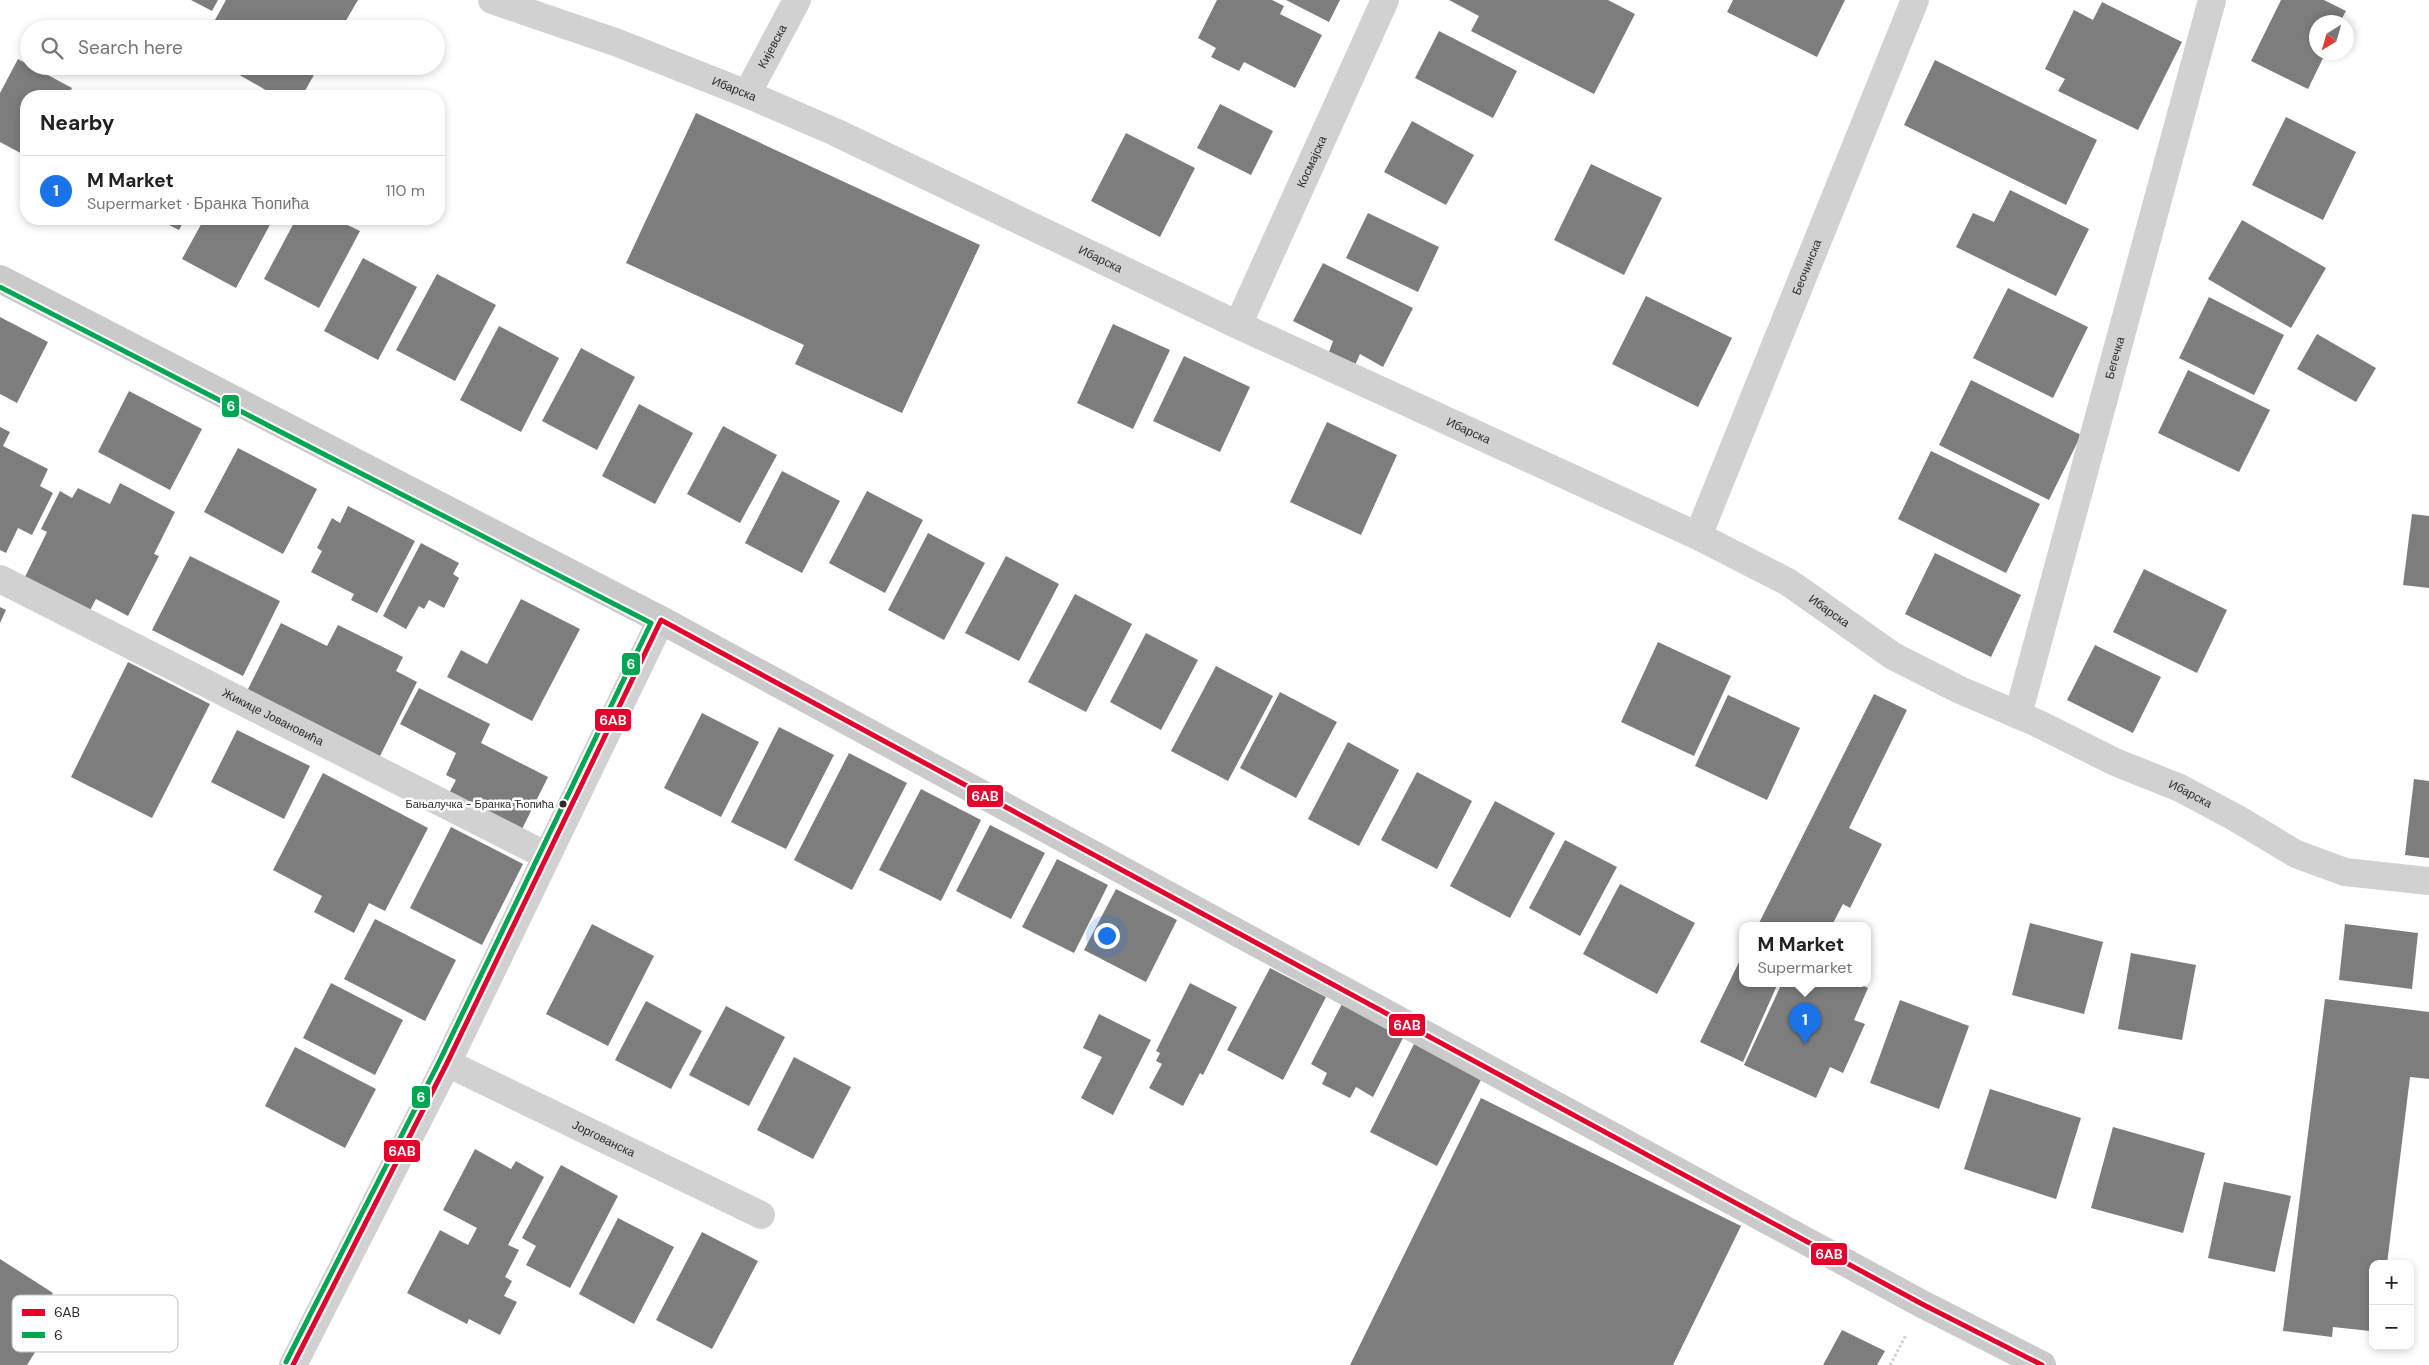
<!DOCTYPE html>
<meta charset="utf-8">
<style>
body{margin:0;font-family:"DM Sans",sans-serif;background:#f6f6f6;color:#222}
.controls{position:absolute;right:15px;bottom:15px;display:grid;overflow:hidden;border-radius:10px;box-shadow:0 2px 8px #0003}
.controls button{width:45px;height:45px;display:grid;place-items:center;padding:0;border:0;border-bottom:1px solid #e0e0e0;background:#fff;color:#222;font:25px sans-serif}
.compass{position:absolute;left:2309px;top:15px;width:45px;height:45px;border-radius:50%;background:#fff;box-shadow:0 2px 8px #0003;rotate:217deg}
.you{position:absolute;left:1106px;top:935px;width:18px;height:18px;margin:-12px;border:4px solid #fff;border-radius:50%;background:#1a73e8;box-shadow:0 0 0 8px #1a73e833}
.badge{display:grid;place-items:center;width:32px;height:32px;border-radius:50%;background:#1a73e8;color:#fff;font-size:16px;font-weight:700}
.pin{position:absolute;translate:-50% -41px;filter:drop-shadow(0 1px 2px #0008)}
.pin::after{content:'';position:absolute;top:26px;width:18px;height:15px;background:inherit;clip-path:polygon(0 0,100% 0,50% 100%)}
.popup{position:absolute;left:1739px;top:922px;width:132px;height:65px;box-sizing:border-box;display:grid;place-content:center;border-radius:10px;background:#fff;filter:drop-shadow(0 1px 4px #0005);font-size:16px;white-space:nowrap;color:#767676}
.popup b{font-size:19px;color:#222}
.popup::after{content:'';position:absolute;left:50%;top:100%;margin-left:-10px;border:10px solid transparent;border-top-color:#fff}
.list{margin:0;padding:0;list-style:none}
h2{display:flex;justify-content:space-between;align-items:center;height:65px;margin:0;padding:0 20px;font-size:21px}
h2 small{font-size:16px;font-weight:400;color:#767676}
.list li{display:grid;grid-template-columns:32px 1fr auto;gap:15px;align-items:center;box-sizing:border-box;height:70px;padding:0 20px;border-top:1px solid #e0e0e0}
.list b{display:block;font-size:19px;white-space:nowrap}
.list p{margin:0;font-size:16px;white-space:nowrap;color:#767676}
.list em{font-size:16px;font-style:normal;color:#767676}
.icon{flex:none;width:28px;height:28px;fill:none;stroke:currentColor;stroke-width:2;stroke-linecap:round;stroke-linejoin:round}
.map{position:relative;flex:none;width:2429px;height:1365px;overflow:hidden}
.search{position:absolute;background:#fff;box-shadow:0 2px 8px #0003;left:20px;top:20px;width:425px;height:55px;display:flex;align-items:center;gap:12px;box-sizing:border-box;padding:0 18px;border-radius:28px;color:#767676;font-size:19px}
.panel{position:absolute;background:#fff;box-shadow:0 2px 8px #0003;left:20px;top:90px;width:425px;height:135px;border-radius:20px}
.map>svg:first-child{display:block}
.building{fill:#7d7d7d}
.lines{fill:none;stroke-linecap:round;stroke-linejoin:round}
.path{stroke:#d1d1d1;stroke-width:3;stroke-dasharray:2.5 2.5;stroke-linecap:butt}
.street{stroke:#d1d1d1;stroke-width:28}
.secondary{stroke:#cacaca;stroke-width:28}
.bus-1-casing{stroke:#fff;stroke-width:9}
.bus-2-casing{stroke:#fff;stroke-width:9}
.bus-1{stroke:#e4002b;stroke-width:5}
.bus-2{stroke:#00a651;stroke-width:5}
.bus-dot{fill:#2c2c2c;stroke:#fff;stroke-width:2}
.labels{text-anchor:middle;stroke-width:5;stroke-linejoin:round;paint-order:stroke}
.bus-label{font-size:11px;fill:#2c2c2c;stroke:#fff;text-anchor:end}
.street-label{font-size:12px;fill:#2c2c2c;stroke:#fff}
.key{fill:#fff;stroke:#c0c0c0;stroke-width:1}
.key-label{font-size:14px;fill:#2c2c2c}
.line-badge{stroke:#fff;stroke-width:2}
.badge-label{font-size:14px;text-anchor:middle;font-weight:bold;fill:#fff}
</style>
<div class="map">
<svg width="2429" height="1365" viewBox="0 0 2429 1365">
<rect width="100%" height="100%" fill="#fff"/>
<g class="building">
<polygon points="191,0 218,0 212,11"/>
<polygon points="226,0 358,0 341,29 210,29"/>
<polygon points="1217,0 1272,0 1284,6 1280,14 1322,35 1295,88 1244,62 1239,71 1211,57 1216,48 1198,38"/>
<polygon points="1286,0 1340,0 1329,22"/>
<polygon points="1449,0 1608,0 1635,14 1594,94 1471,31 1479,16"/>
<polygon points="1733,0 1845,0 1817,57 1727,12"/>
<polygon points="2281,0 2324,0 2346,11 2340,22 2316,22 2316,52 2326,52 2308,89 2251,61"/>
<polygon points="2102,2 2182,42 2138,130 2058,91 2065,79 2045,69 2074,10 2093,20"/>
<polygon points="1439,31 1517,71 1493,118 1415,78"/>
<polygon points="18,59 72,88 67,96 26,96 26,156 0,142 0,93"/>
<polygon points="1935,60 2097,140 2066,205 1904,125"/>
<polygon points="224,66 319,66 302,96 276,96"/>
<polygon points="1220,104 1273,131 1251,175 1197,148"/>
<polygon points="696,113 980,245 902,413 795,364 804,345 626,263"/>
<polygon points="2286,117 2356,152 2323,220 2252,185"/>
<polygon points="1412,121 1474,155 1446,205 1384,172"/>
<polygon points="1126,133 1195,168 1160,237 1091,201"/>
<polygon points="1591,164 1662,198 1624,275 1554,240"/>
<polygon points="2010,190 2089,229 2056,296 1956,247 1973,213 1994,222"/>
<polygon points="1368,213 1439,247 1418,292 1346,258"/>
<polygon points="157,219 185,219 179,230"/>
<polygon points="204,219 273,219 236,288 182,259"/>
<polygon points="296,219 335,219 360,231 319,308 264,279"/>
<polygon points="2242,220 2326,268 2291,328 2208,279"/>
<polygon points="363,258 417,287 378,360 324,331"/>
<polygon points="1323,263 1413,308 1383,367 1360,354 1355,365 1329,352 1333,341 1293,321"/>
<polygon points="437,274 496,305 455,381 396,350"/>
<polygon points="2008,288 2088,327 2053,398 1973,358"/>
<polygon points="1646,296 1732,338 1698,407 1612,364"/>
<polygon points="2209,297 2284,335 2254,395 2179,358"/>
<polygon points="0,317 48,342 17,403 0,394"/>
<polygon points="1113,324 1170,350 1133,429 1077,403"/>
<polygon points="499,326 559,358 521,432 460,400"/>
<polygon points="2317,334 2376,368 2356,402 2297,369"/>
<polygon points="581,348 635,377 597,450 542,421"/>
<polygon points="1184,356 1250,387 1220,452 1153,421"/>
<polygon points="2188,370 2270,410 2239,472 2158,433"/>
<polygon points="1971,380 2081,435 2049,500 1939,445"/>
<polygon points="129,391 202,429 170,490 98,452"/>
<polygon points="639,404 693,433 655,504 602,476"/>
<polygon points="1327,422 1397,455 1361,535 1290,502"/>
<polygon points="723,426 777,455 740,523 687,494"/>
<polygon points="0,427 10,432 3,446 48,469 40,486 53,493 32,535 18,528 6,553 0,550"/>
<polygon points="238,448 317,489 283,554 204,512"/>
<polygon points="1931,451 2040,504 2006,573 1898,519"/>
<polygon points="782,471 840,501 802,573 745,543"/>
<polygon points="120,483 175,512 154,554 159,556 128,616 96,599 87,616 22,583 47,532 41,529 60,491 72,498 78,488 110,504"/>
<polygon points="867,491 923,520 885,593 829,563"/>
<polygon points="348,506 415,541 377,613 351,600 354,594 311,572 322,551 317,548 332,518 340,523"/>
<polygon points="2412,514 2429,516 2429,588 2403,585"/>
<polygon points="928,533 985,563 944,640 888,610"/>
<polygon points="421,543 459,563 453,574 459,578 444,608 429,600 424,609 419,606 406,629 383,616"/>
<polygon points="1935,553 2021,595 1991,657 1905,614"/>
<polygon points="190,556 280,601 243,676 152,630"/>
<polygon points="1006,556 1059,584 1019,661 965,633"/>
<polygon points="2144,569 2227,610 2197,673 2113,632"/>
<polygon points="1075,594 1132,624 1086,712 1028,682"/>
<polygon points="521,599 580,629 532,721 447,677 461,650 487,664"/>
<polygon points="0,607 6,610 0,623"/>
<polygon points="281,623 327,646 338,625 403,657 396,671 417,682 378,760 246,693"/>
<polygon points="1146,633 1198,660 1161,730 1110,702"/>
<polygon points="1658,642 1731,676 1694,756 1621,722"/>
<polygon points="2095,645 2161,677 2133,733 2067,700"/>
<polygon points="128,662 210,704 152,818 71,777"/>
<polygon points="1216,666 1273,696 1228,781 1171,751"/>
<polygon points="419,688 490,724 481,743 548,777 521,831 448,795 456,780 446,775 456,753 400,724"/>
<polygon points="1280,692 1337,722 1296,798 1240,768"/>
<polygon points="1874,694 1907,710 1849,828 1882,844 1850,908 1843,904 1832,925 1758,925"/>
<polygon points="1728,695 1800,728 1767,800 1695,766"/>
<polygon points="702,713 759,742 721,817 664,788"/>
<polygon points="779,727 834,755 786,849 731,822"/>
<polygon points="237,730 310,766 284,819 211,782"/>
<polygon points="1348,742 1399,770 1359,846 1308,819"/>
<polygon points="849,753 907,783 852,890 794,860"/>
<polygon points="1417,772 1472,801 1437,869 1381,840"/>
<polygon points="323,773 428,828 385,911 369,903 354,933 314,912 322,896 273,870"/>
<polygon points="2414,779 2429,781 2429,858 2405,855"/>
<polygon points="921,789 981,820 941,901 879,870"/>
<polygon points="1495,801 1555,833 1510,918 1450,886"/>
<polygon points="990,825 1045,853 1011,919 956,891"/>
<polygon points="451,827 523,864 482,945 410,908"/>
<polygon points="1565,840 1617,867 1580,936 1529,908"/>
<polygon points="1057,859 1108,885 1074,953 1022,927"/>
<polygon points="1620,884 1695,923 1657,994 1583,954"/>
<polygon points="1116,889 1177,920 1146,982 1084,950"/>
<polygon points="375,919 456,960 425,1021 344,979"/>
<polygon points="2030,923 2103,942 2084,1014 2012,995"/>
<polygon points="592,924 654,956 608,1046 546,1014"/>
<polygon points="2345,924 2418,933 2412,989 2339,980"/>
<polygon points="2131,953 2196,965 2182,1040 2118,1029"/>
<polygon points="1742,956 1742,983 1778,983 1743,1062 1700,1042"/>
<polygon points="1270,968 1326,997 1283,1080 1227,1050"/>
<polygon points="331,983 403,1020 375,1075 303,1038"/>
<polygon points="1190,983 1237,1007 1203,1075 1200,1073 1183,1106 1149,1088 1162,1064 1156,1061 1160,1053 1156,1051"/>
<polygon points="1782,983 1858,983 1868,988 1854,1020 1865,1024 1843,1073 1830,1067 1816,1098 1744,1065"/>
<polygon points="2325,999 2429,1012 2429,1079 2410,1077 2387,1264 2373,1264 2373,1308 2370,1331 2333,1327 2332,1337 2283,1331"/>
<polygon points="1900,1000 1969,1026 1939,1109 1870,1083"/>
<polygon points="646,1001 702,1031 671,1089 615,1060"/>
<polygon points="1342,1004 1404,1036 1373,1097 1356,1087 1350,1098 1322,1084 1327,1073 1311,1064"/>
<polygon points="726,1006 785,1037 749,1106 689,1075"/>
<polygon points="1099,1014 1151,1040 1113,1115 1081,1098 1102,1057 1083,1048"/>
<polygon points="1415,1042 1483,1076 1437,1166 1370,1132"/>
<polygon points="295,1047 376,1089 345,1148 265,1106"/>
<polygon points="794,1057 851,1087 813,1159 757,1130"/>
<polygon points="1990,1089 2081,1118 2056,1199 1964,1169"/>
<polygon points="1481,1098 1741,1226 1673,1365 1350,1365"/>
<polygon points="2113,1127 2205,1153 2183,1233 2091,1208"/>
<polygon points="475,1149 511,1169 516,1161 544,1177 508,1245 519,1250 505,1277 512,1281 504,1296 517,1302 500,1335 469,1319 467,1324 407,1293 440,1230 468,1245 477,1228 443,1210"/>
<polygon points="561,1165 618,1196 570,1288 526,1265 536,1246 522,1238"/>
<polygon points="2224,1182 2291,1196 2275,1272 2208,1258"/>
<polygon points="618,1218 674,1247 634,1324 579,1294"/>
<polygon points="702,1232 758,1261 712,1349 656,1320"/>
<polygon points="0,1259 53,1293 43,1308 57,1317 27,1365 0,1365"/>
<polygon points="1842,1330 1885,1351 1877,1365 1823,1365"/>
</g>
<g class="lines">
<polyline class="path" points="1890,1365 1906,1335"/>
<g class="street">
<path id="s1" d="M492,0L618,43L747,94L835,132L1238,325L1698,536L1788,582L1893,656L1960,690L2037,723L2115,762L2180,788L2236,818L2296,854L2345,872L2429,881"/>
<path id="s2" d="M747,94L797,0"/>
<path id="s3" d="M1238,325L1385,0"/>
<path id="s4" d="M1698,536L1915,0"/>
<path id="s5" d="M0,579L547,856"/>
<path id="s6" d="M2018,715L2212,0"/>
<path id="s7" d="M447,1063L761,1215"/>
<polyline points="293,1365 447,1063 661,620"/>
</g>
<polyline class="secondary" points="0,279 661,620 1922,1304 2042,1365"/>
<g class="bus-1-casing">
<polyline id="bus-1" points="293,1365 447,1063 661,620 1922,1304 2042,1365"/>
</g>
<g class="bus-2-casing">
<polyline id="bus-2" points="0,287 651,623 440,1060 286,1362"/>
</g>
<use href="#bus-1" class="bus-1"/>
<use href="#bus-2" class="bus-2"/>
</g>
<circle class="bus-dot" cx="563" cy="804" r="4.5"/>
<g class="labels">
<g class="bus-label">
<text x="554" y="808">Бањалучка - Бранка Ћопића</text>
</g>
<g class="street-label">
<text dy="4" stroke="none"><textPath href="#s2" startOffset="54">Кијевска</textPath></text>
<text dy="4" stroke="none"><textPath href="#s1" startOffset="258">Ибарска</textPath></text>
<text dy="4" stroke="none"><textPath href="#s3" startOffset="179">Космајска</textPath></text>
<text dy="4" stroke="none"><textPath href="#s1" startOffset="662">Ибарска</textPath></text>
<text dy="4" stroke="none"><textPath href="#s4" startOffset="290">Беочинска</textPath></text>
<text dy="4" stroke="none"><textPath href="#s6" startOffset="370">Бегечка</textPath></text>
<text dy="4" stroke="none"><textPath href="#s1" startOffset="1068">Ибарска</textPath></text>
<text dy="4" stroke="none"><textPath href="#s1" startOffset="1472">Ибарска</textPath></text>
<text dy="4" stroke="none"><textPath href="#s5" startOffset="306">Жикице Јовановића</textPath></text>
<text dy="4" stroke="none"><textPath href="#s1" startOffset="1878">Ибарска</textPath></text>
<text dy="4" stroke="none"><textPath href="#s7" startOffset="174">Јоргованска</textPath></text>
</g>
</g>
<rect x="12" y="1295" width="166" height="57" rx="8" class="key"/>
<rect x="22" y="1309" width="23" height="7" fill="#e4002b"/>
<rect x="22" y="1332" width="23" height="6" fill="#00a651"/>
<g class="key-label">
<text x="54" y="1317">6AB</text>
<text x="54" y="1340">6</text>
</g>
<g class="line-badge">
<rect x="221" y="394" width="19" height="24" rx="5" fill="#00a651"/>
<rect x="621" y="652" width="20" height="24" rx="5" fill="#00a651"/>
<rect x="594" y="708" width="38" height="24" rx="5" fill="#e4002b"/>
<rect x="966" y="784" width="38" height="24" rx="5" fill="#e4002b"/>
<rect x="1388" y="1013" width="38" height="24" rx="5" fill="#e4002b"/>
<rect x="411" y="1085" width="20" height="24" rx="5" fill="#00a651"/>
<rect x="383" y="1139" width="38" height="24" rx="5" fill="#e4002b"/>
<rect x="1810" y="1242" width="38" height="24" rx="5" fill="#e4002b"/>
</g>
<g class="badge-label">
<text x="231" y="411">6</text>
<text x="631" y="669">6</text>
<text x="613" y="725">6AB</text>
<text x="985" y="801">6AB</text>
<text x="1407" y="1030">6AB</text>
<text x="421" y="1102">6</text>
<text x="402" y="1156">6AB</text>
<text x="1829" y="1259">6AB</text>
</g>
</svg>
<div class="controls">
<button>+</button>
<button>−</button>
</div>
<svg class="compass" viewBox="-18 -18 36 36"><path d="M0-13l5 13h-10z" fill="#e53935"/><path d="M0 13l5-13h-10z" fill="#767676"/></svg>
<div class="you"></div>
<div class="pin badge" style="left:1805px;top:1044px">1</div>
<div class="popup"><b>M Market</b>Supermarket</div>
<div class="search"><svg class="icon" aria-label="search" viewBox="0 0 24 24"><circle cx="10" cy="10" r="6"/><path d="M15 15l6 6"/></svg>Search here</div>
<section class="panel">
<h2>Nearby<small></small></h2>
<ul class="list">
<li><span class="badge">1</span><div><b>M Market</b><p>Supermarket · Бранка Ћопића</p></div><em>110 m</em></li>
</ul>
</section>
</div>
